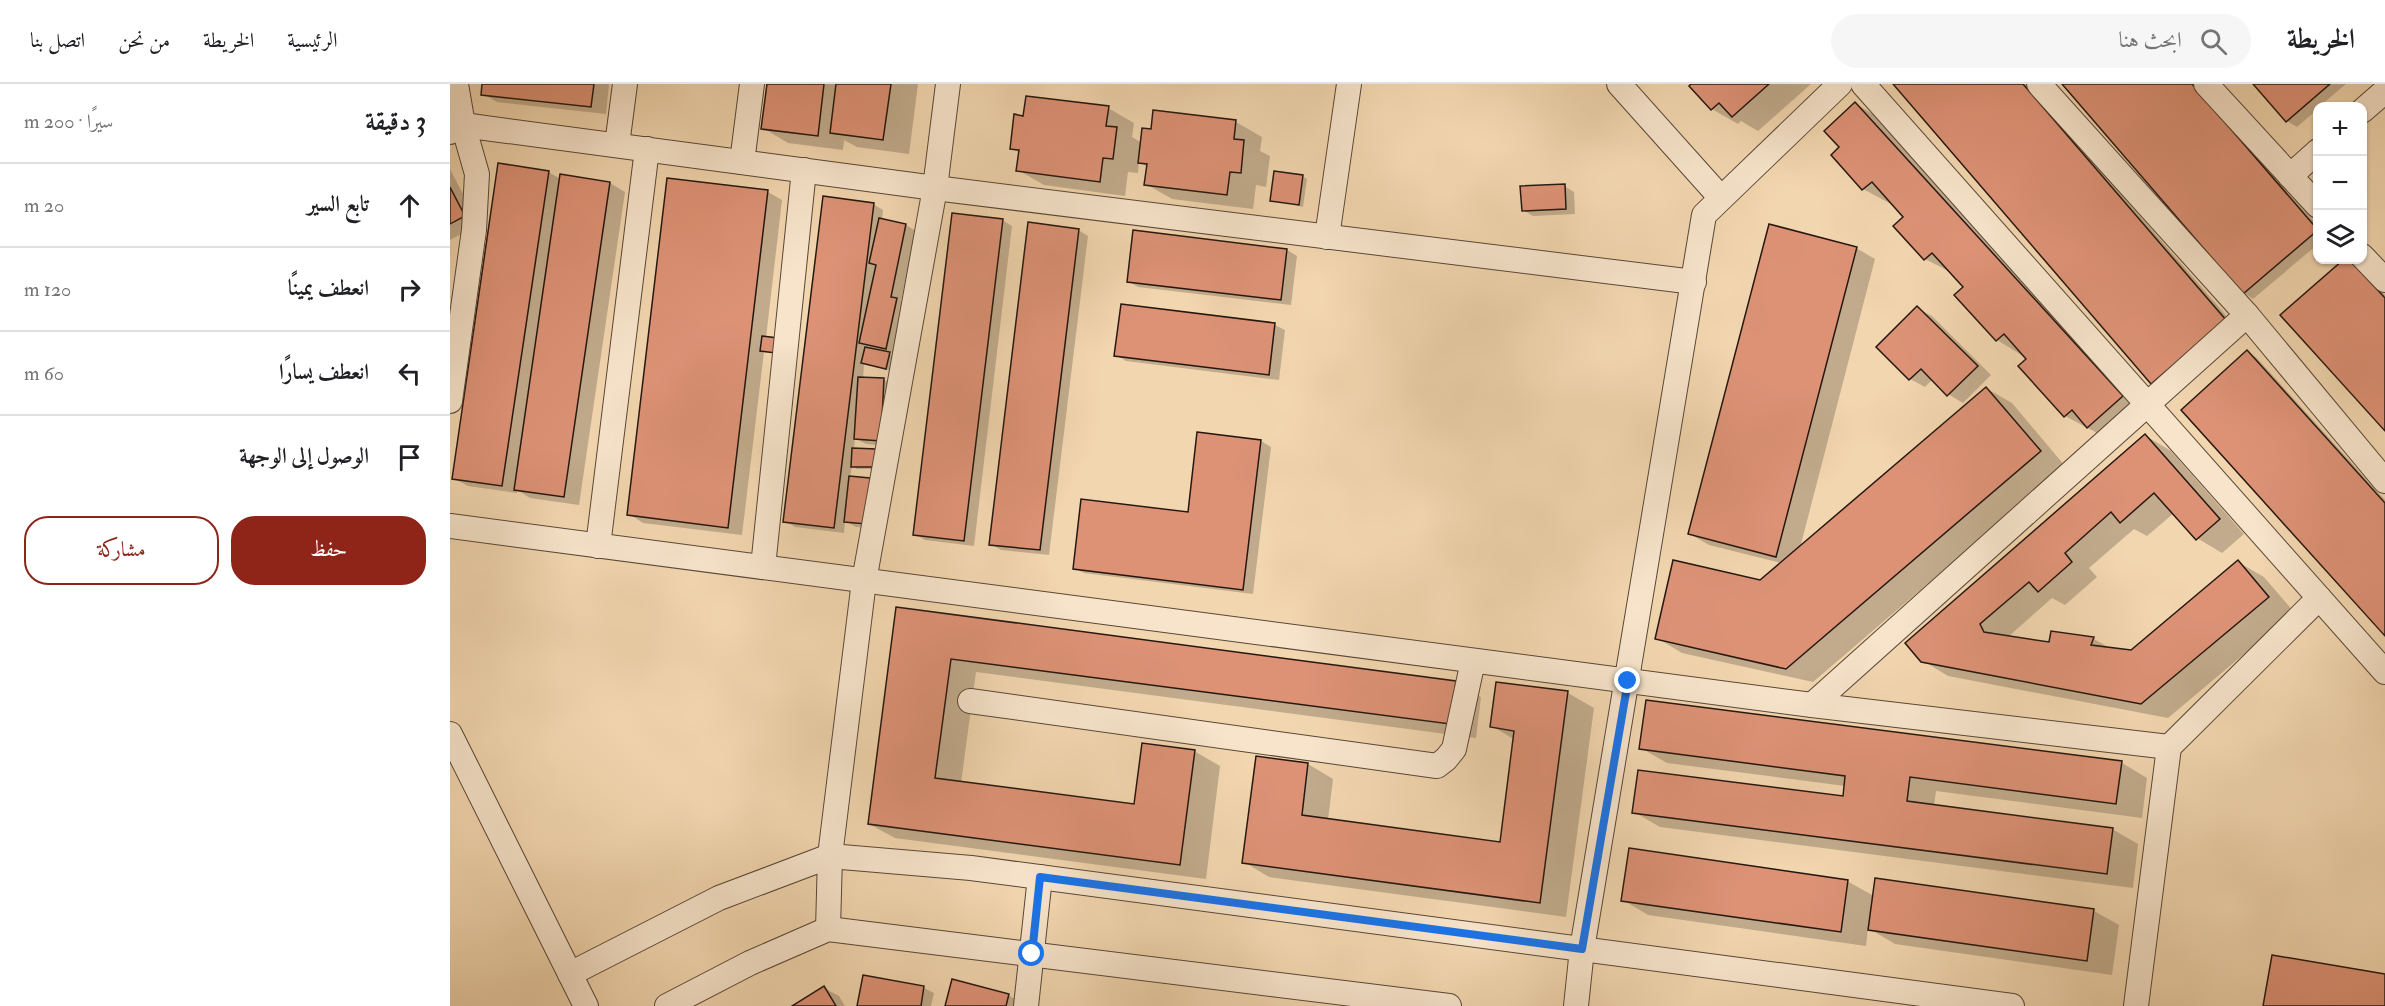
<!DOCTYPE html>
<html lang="ar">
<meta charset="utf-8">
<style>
body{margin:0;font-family:"IM FELL Double Pica",Amiri,serif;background:#f6f6f6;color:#202124;direction:rtl}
.controls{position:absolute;right:18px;top:18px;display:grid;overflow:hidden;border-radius:12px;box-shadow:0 2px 4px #0004}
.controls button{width:54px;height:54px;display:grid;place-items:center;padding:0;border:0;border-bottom:2px solid #e0e0e0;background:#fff;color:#202124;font:30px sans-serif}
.stop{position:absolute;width:18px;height:18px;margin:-14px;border:4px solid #1a73e8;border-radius:50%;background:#fff}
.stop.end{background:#1a73e8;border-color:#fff;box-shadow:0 2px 6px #0008}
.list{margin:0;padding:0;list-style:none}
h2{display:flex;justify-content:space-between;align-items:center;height:78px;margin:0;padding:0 24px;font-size:26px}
h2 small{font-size:20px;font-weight:400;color:#757577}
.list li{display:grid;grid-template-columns:39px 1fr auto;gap:18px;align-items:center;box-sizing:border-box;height:84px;padding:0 24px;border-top:2px solid #e0e0e0}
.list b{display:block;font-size:22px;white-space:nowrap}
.list em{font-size:20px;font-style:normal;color:#757577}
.actions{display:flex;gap:12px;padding:18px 24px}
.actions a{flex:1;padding:14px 0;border:2px solid #8f2418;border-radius:24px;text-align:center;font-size:21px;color:#8f2418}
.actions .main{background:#8f2418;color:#fff}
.icon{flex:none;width:33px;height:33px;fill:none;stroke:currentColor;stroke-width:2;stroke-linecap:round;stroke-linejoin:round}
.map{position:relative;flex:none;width:1935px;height:922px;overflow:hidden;direction:ltr}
header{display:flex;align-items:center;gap:36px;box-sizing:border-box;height:84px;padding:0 30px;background:#fff;border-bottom:2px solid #e0e0e0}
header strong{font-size:28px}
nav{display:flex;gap:33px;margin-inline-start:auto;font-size:21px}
.search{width:420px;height:54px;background:#f6f6f6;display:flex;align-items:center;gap:15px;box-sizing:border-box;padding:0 21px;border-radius:33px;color:#757577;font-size:22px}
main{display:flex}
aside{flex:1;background:#fff}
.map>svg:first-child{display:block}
.shadow{fill:#0003}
.building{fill:#dd9276;stroke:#251710;stroke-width:1.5}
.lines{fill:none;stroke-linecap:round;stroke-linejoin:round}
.minor-casing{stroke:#584738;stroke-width:26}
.minor{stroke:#f7e4cb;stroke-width:24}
.route{stroke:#1a73e8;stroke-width:8}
</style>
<header>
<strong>الخريطة</strong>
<div class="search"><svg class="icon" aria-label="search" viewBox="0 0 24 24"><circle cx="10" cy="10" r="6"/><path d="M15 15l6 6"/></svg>ابحث هنا</div>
<nav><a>الرئيسية</a><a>الخريطة</a><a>من نحن</a><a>اتصل بنا</a></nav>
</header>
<main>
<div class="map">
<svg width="1935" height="922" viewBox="0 0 1935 922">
<rect width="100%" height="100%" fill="#f2d6af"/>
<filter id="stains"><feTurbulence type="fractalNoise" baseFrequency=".00333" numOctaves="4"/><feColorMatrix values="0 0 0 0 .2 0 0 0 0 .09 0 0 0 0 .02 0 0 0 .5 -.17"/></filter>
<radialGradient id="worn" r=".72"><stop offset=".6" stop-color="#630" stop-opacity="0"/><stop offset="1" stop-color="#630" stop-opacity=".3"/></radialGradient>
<g class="shadow">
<polygon points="34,0 159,0 156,30 47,18 33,10"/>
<polygon points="318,0 468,0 459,70 407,63 394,56 393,66 338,59 313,44"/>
<polygon points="1243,0 1361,0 1308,47 1291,37 1288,40 1262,25"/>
<polygon points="1445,0 1576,0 1785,242 1711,305 1702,299"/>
<polygon points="1614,0 1746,0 1868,142 1868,160 1803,215 1794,209"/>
<polygon points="1805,0 1896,0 1870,22 1868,22 1868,25 1847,43 1837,37"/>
<polygon points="1406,20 1431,35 1698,328 1664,358 1615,332 1578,275 1547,256 1506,212 1515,203 1502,189 1475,175 1445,142 1455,133 1441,117 1439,119 1413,105 1392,63"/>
<polygon points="658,24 684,39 682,53 692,59 702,46 704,28 786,38 812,53 810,67 820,72 816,103 806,101 803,125 722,115 696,100 698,83 689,78 688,89 678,88 675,112 594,101 568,86 570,69 561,64 574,33"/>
<polygon points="0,85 29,141 0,156"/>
<polygon points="98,88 111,95 111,92 160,99 175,108 129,421 80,414 67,406 67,409 18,402 3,394"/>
<polygon points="852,92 857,95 853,123 822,116"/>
<polygon points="1114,102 1124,108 1125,130 1083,132 1073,126"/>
<polygon points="318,108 332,116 316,254 339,272 314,268 292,451 193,439 179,430"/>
<polygon points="423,120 433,126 432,136 456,141 466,147 451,217 456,221 446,270 438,268 444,272 441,287 414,280 413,295 434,296 444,301 440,362 416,360 405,354 404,366 430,385 407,385 402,382 400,393 420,395 430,401 427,445 406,443 395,437 394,449 345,443 335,437"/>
<polygon points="552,136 562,142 524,462 475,456 465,450"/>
<polygon points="628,146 638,152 599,471 551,466 541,460"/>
<polygon points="684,148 837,166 847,172 841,221 688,203 678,197"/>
<polygon points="1406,164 1425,175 1350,464 1536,304 1562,319 1615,382 1363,598 1232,569 1207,554 1310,497 1331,479 1259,461 1240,450"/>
<polygon points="1895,176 1907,179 1935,211 1935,345 1833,231"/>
<polygon points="1467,224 1482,232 1541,291 1513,319 1498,310 1483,295 1475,303 1460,295"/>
<polygon points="825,241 835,246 829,296 676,277 666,271"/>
<polygon points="1798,268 1807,274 1935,416 1935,550"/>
<polygon points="748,350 811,357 821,363 803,510 634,489 624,484 739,430"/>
<polygon points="1696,352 1721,367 1794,450 1772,469 1747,454 1724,429 1697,452 1684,445 1639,484 1647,493 1615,521 1602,514 1558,553 1600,560 1602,548 1644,555 1663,566 1682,568 1788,478 1814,493 1844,528 1718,634 1498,592 1472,576"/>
<polygon points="447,525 1006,598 1031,613 1026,654 526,588 511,699 685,722 744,667 770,682 756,795 445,754 419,740"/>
<polygon points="1048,600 1118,609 1144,624 1116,833 819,793 794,778 858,680 883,695 878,736 1051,759 1065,656 1042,642"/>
<polygon points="1191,664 1672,679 1697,694 1692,734 1486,707 1484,722 1662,745 1688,760 1683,804 1210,743 1184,728 1394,714 1395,702 1217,679"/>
<polygon points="1397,797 1424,812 1644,827 1669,841 1662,891 1445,860 1418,844 1416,862 1198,831 1173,816"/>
<polygon points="414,893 474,904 484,909 481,922 409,922"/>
<polygon points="374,904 389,912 395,922 345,922"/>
<polygon points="558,911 573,920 572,922 497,922"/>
</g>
<g class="building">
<polygon points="32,0 144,0 141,23 31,11"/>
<polygon points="317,0 374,0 368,52 311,45"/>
<polygon points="386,0 441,0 433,56 380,49"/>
<polygon points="1241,0 1319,0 1282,33 1269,19 1261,26 1239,2"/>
<polygon points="1443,0 1573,0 1776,236 1701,300"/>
<polygon points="1612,0 1742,0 1868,146 1793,210"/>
<polygon points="1803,0 1880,0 1836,38"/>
<polygon points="576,12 659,22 656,42 667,43 663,75 653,74 650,98 566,87 569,66 560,65 564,30 573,32"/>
<polygon points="1405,18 1673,312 1637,344 1622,326 1614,333 1568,282 1576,275 1554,250 1546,257 1504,211 1513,203 1482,169 1474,176 1443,142 1453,133 1422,98 1412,106 1381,71 1389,63 1374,47"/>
<polygon points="703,26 786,36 784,55 794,56 791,89 780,88 777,111 694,101 697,80 688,79 692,44 701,45"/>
<polygon points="48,79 99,87 52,402 2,395"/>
<polygon points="824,87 853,91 849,121 820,117"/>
<polygon points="110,90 160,98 114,413 64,406"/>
<polygon points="217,94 318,106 278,444 177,431"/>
<polygon points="1115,100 1116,125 1072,127 1070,102"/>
<polygon points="0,103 15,132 0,140"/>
<polygon points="373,112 424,119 384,444 333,438"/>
<polygon points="502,129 553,135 514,457 463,451"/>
<polygon points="429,134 456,140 441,213 447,214 436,265 409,259 426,181 419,179"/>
<polygon points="578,138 629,145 590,466 539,461"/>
<polygon points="1319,140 1407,163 1326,473 1238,450"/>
<polygon points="683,146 837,165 831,216 677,198"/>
<polygon points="1893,176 1900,176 1935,214 1935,347 1830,231"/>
<polygon points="671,220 825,239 819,291 664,272"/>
<polygon points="1467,222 1528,282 1497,312 1471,285 1459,296 1426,263"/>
<polygon points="312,252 336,255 334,270 310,267"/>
<polygon points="415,263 440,268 436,285 411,279"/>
<polygon points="1797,266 1935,419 1935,552 1731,326"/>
<polygon points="408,293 434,294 431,357 404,355"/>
<polygon points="1536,303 1591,367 1336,585 1205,555 1223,476 1310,496"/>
<polygon points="747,348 811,356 793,506 623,485 631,415 738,428"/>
<polygon points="1695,350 1770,435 1746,456 1704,409 1670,439 1661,428 1615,469 1622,478 1588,508 1579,498 1530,540 1534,548 1599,558 1601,547 1644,553 1641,561 1681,566 1788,476 1819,513 1691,620 1471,578 1455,559"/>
<polygon points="402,364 426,365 426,383 401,383"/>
<polygon points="399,392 420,394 417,440 394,438"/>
<polygon points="446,523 1006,597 1000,640 501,575 485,694 684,720 692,659 745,666 730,781 418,740"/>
<polygon points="1046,598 1118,607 1090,819 792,779 806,672 858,679 852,731 1050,758 1064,647 1040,643"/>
<polygon points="1196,616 1672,677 1666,720 1460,693 1457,717 1663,744 1657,790 1182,729 1188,686 1393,712 1395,692 1189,665"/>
<polygon points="1179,764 1398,796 1391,848 1171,817"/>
<polygon points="1425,794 1644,825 1637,877 1418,846"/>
<polygon points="1822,871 1935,890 1935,922 1813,922"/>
<polygon points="413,891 474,902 471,922 407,922"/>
<polygon points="502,895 559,910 556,922 495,922"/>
<polygon points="374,902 386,922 342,922"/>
</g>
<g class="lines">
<g class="minor-casing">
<g id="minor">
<polyline points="1169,0 1271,114"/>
<polyline points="1413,0 1935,588"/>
<polyline points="1589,0 1797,231 1935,397"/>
<polyline points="1756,0 1868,122"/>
<polyline points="1912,27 1935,7"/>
<polyline points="0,48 13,41 485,104 1244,198"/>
<polyline points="167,61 175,0"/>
<polyline points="292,78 302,0"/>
<polyline points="1840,92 1868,67"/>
<polyline points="877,153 899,0"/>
<polyline points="1912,172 1935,196"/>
<polyline points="0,317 24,146 27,90 13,41 6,0"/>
<polyline points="0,442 1362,621 1719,663"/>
<polyline points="148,462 197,65"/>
<polyline points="313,483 354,86"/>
<polyline points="520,617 987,682 996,675 1004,665 1023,577"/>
<polyline points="1362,621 1797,231"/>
<polyline points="0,650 136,922"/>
<polyline points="378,845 380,772 414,497 485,104 498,0"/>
<polyline points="120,890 269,814 380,772 521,784 1562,922"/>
<polyline points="217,922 300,879 378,845 999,922"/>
<polyline points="576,922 590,793"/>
<polyline points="1126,922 1132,865 1254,131 1390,0"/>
<polyline points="1686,922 1719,663 1869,514"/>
</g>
</g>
<use href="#minor" class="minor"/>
</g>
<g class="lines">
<polyline class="route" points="582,870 590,793 1132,865 1178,597"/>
</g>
<rect width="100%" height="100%" filter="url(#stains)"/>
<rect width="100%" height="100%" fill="url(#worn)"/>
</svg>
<div class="controls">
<button>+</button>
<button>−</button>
<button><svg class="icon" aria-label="layers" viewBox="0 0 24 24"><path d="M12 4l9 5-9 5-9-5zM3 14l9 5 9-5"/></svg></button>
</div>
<div class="stop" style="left:582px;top:870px"></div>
<div class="stop end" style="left:1178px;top:597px"></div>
</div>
<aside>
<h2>3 دقيقة<small>سيرًا · 200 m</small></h2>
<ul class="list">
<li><svg class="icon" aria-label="ahead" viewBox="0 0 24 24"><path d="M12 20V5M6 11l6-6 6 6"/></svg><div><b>تابع السير</b></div><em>20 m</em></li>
<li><svg class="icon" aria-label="right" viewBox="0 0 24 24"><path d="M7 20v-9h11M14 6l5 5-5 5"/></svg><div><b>انعطف يمينًا</b></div><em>120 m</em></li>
<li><svg class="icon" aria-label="left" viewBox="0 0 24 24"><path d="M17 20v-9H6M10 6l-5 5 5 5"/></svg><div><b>انعطف يسارًا</b></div><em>60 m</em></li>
<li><svg class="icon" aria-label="arrive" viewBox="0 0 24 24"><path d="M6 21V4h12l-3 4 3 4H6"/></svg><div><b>الوصول إلى الوجهة</b></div></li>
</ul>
<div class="actions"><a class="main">حفظ</a><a>مشاركة</a></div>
</aside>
</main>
